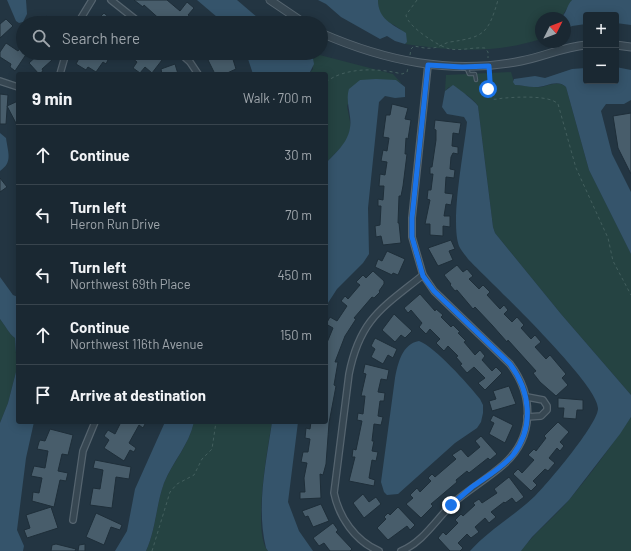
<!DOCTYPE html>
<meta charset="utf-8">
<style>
body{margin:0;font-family:Barlow,sans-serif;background:#23303a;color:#f1f3f6}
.controls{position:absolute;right:12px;top:12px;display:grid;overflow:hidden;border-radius:4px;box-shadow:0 2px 10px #0003}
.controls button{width:36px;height:36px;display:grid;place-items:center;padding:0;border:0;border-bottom:1px solid #38444d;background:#1a2832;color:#f1f3f6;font:20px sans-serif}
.compass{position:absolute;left:535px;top:12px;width:36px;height:36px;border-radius:50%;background:#1a2832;box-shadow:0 2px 10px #0003;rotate:48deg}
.stop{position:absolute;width:12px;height:12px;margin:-9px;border:3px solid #1a73e8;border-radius:50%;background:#fff}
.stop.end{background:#1a73e8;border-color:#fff;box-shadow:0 1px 4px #0008}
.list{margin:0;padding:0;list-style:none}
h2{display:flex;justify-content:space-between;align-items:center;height:52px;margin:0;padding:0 16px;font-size:17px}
h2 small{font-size:13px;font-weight:400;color:#9fa6ac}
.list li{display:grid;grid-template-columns:26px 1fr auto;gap:12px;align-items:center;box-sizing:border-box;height:60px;padding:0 16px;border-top:1px solid #38444d}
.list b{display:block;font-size:15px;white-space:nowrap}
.list p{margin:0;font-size:13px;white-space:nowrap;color:#9fa6ac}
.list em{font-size:13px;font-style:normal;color:#9fa6ac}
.icon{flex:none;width:22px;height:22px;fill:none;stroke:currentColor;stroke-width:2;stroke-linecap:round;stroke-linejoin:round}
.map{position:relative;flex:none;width:631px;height:551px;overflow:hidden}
.search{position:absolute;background:#1a2832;box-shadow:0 2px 10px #0003;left:16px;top:16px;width:312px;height:44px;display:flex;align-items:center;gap:10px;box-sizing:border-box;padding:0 14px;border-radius:22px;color:#9fa6ac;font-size:15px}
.panel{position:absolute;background:#1a2832;box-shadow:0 2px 10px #0003;left:16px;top:72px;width:312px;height:352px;border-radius:4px}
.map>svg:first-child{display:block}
.green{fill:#254342}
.water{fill:#35546b}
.building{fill:#485d6b;stroke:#1e2e39}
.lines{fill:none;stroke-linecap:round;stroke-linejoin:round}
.service-casing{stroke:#55646f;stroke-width:4.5}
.minor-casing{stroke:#55646f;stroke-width:8}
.tertiary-casing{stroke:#55646f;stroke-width:9}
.path{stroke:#435f5e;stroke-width:1;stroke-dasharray:3 3;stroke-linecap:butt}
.service{stroke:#374752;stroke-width:2.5}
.minor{stroke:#374752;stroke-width:5.5}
.tertiary{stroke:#374752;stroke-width:7}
.route{stroke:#1a73e8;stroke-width:5}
</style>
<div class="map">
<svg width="631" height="551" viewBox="0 0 631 551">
<rect width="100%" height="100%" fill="#233542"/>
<g class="green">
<path d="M378,0H572L561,18H541V39C493,54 454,51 405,44L407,42C405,38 403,32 401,30C388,19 378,23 378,0Z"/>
<polygon points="312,53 393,74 402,84 396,80 360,80 347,106 351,127 346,142 326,163 326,74 309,74 313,69"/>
<path d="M511,72L515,85C523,85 533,88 541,87C550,85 559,80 566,87L589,170L631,254V395L561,314L495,233L493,227L478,106C474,98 458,89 449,87L445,91L446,75Z"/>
<path d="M0,319C5,325 9,334 15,338L17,368L8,403L0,423Z"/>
<path d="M631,417V551H521C535,532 554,518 569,500C591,474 612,445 631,417Z"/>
<path d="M194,422H272C268,446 252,534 268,551H146C156,529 156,505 164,483C173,462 189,445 194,422Z"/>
</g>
<g class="water">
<polygon points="7,0 26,0 27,14 23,22 19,23 16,21"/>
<polygon points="197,0 237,0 264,23 224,23"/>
<path d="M318,0H378C378,19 392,24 406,33L407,42L405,44L395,41L387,36L380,39L341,17L326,4Z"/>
<path d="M572,0H631V25L616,23V15H586V24L572,26L565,30V18H560C567,14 566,6 572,0Z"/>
<polygon points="246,53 312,53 314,64 309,74 253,74"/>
<path d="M616,67L631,70V100L624,104H606L601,111L612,154L631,192V254L589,170L566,87C557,78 545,88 534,87C528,87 521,85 515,85L513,82L514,79L535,76L545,78L572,69L586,68V81H616Z"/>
<path d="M376,79L396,80L405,87V97L395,98L385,96L379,102L368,208L369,254L363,263L337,289L326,306V163C339,150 353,138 350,117C349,107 346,99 349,89L360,80Z"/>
<path d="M453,85C459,89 475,101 478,106L493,227L495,233L561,314L631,395V417L620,434L569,500L532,537L521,551H470C489,530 514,516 535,496C548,483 597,425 598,409C600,385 489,281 468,259C465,255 461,250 459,246C450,220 464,152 467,122L464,117L447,114L442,107L445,91Z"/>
<path d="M0,133L6,138C8,153 13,162 0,171Z"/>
<path d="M0,277L13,295L18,297V422H34L26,458L17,530L24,546L23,551H0V423L8,403L17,368L15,338C9,334 5,325 0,319Z"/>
<path d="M419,341C435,347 468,384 480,399L483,405V413L481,422L477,428L455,443L398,494L387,495L384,492L381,482L395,378C398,363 402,344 419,341Z"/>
<path d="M165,422H194C189,445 173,461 164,483C156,505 156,529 146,551H115L127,531L135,489Z"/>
<path d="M272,422H298L288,502L299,531L313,551H268L266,548C256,506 266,464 272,422Z"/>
</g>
<g class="building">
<polygon points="134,0 167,0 180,11 187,2 194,8 188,15 198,23 164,23 144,5 143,7"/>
<polygon points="104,13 115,23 94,23"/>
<polygon points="46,16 63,23 43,23"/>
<polygon points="6,19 13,26 0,38 0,24"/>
<polygon points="6,43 18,51 23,44 23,53 27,53 15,71 10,67 11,64 0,57 0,52"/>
<polygon points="40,53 53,53 49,57 52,60 42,69 43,71 39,74 29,63"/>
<polygon points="82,53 98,53 108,60 106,64 103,62 96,72 88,67 86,70 76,64"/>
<polygon points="126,53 153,53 162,60 152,73 145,67 140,73 133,68 137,62"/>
<polygon points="223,53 231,53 236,69 225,74 215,74 208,60"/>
<polygon points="175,64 178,74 162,74 161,69"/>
<polygon points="0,94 8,95 6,124 0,124"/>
<polygon points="18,101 18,127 7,106"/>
<polygon points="392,104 408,108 405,119 411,120 408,139 406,138 405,154 407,154 403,186 401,196 399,196 398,223 399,223 401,243 383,245 381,236 376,237 375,226 380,225 381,206 378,206 378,199 383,200 384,186 379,186 380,174 385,175 387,162 381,161 383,150 387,151 389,138 383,137 386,115 390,115"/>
<polygon points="631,113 631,174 618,148 613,116"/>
<polygon points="435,120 461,123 459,134 453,133 452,146 458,147 458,154 453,153 451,157 450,169 455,170 454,178 446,177 445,193 453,194 451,205 446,204 444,216 450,216 450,227 443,226 443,236 430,235 430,224 425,224 430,200 427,199 428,190 431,190 433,174 430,174 430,167 432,167 436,140 436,130 434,129"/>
<polygon points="0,178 7,187 0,192"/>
<polygon points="451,240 455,249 449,251 453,260 438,266 428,248"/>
<polygon points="387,251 405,259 398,275 393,273 392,275 375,267 378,259 382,261"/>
<polygon points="457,265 463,272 467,269 473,276 469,279 479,289 483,285 490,292 487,295 500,309 504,305 508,310 504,314 512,322 517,317 524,325 521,328 531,339 535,335 541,342 535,347 546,359 550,355 566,374 562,378 568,385 556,396 540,382 533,373 536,371 508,340 507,342 492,325 475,307 473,309 457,290 455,291 450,285 451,284 444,275"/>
<polygon points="373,271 384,281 384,284 379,291 380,292 374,298 372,297 354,318 356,319 345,336 335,362 338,362 334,385 336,386 329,423 326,464 323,475 320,474 321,498 300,499 300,492 305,492 304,478 307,463 301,462 303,452 308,452 310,439 305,438 306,428 310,429 311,422 326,422 326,345 333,328 326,324 330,317 337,321 347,306 341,301 345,296 348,299 360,285 356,282 363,275 366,278"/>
<polygon points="420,294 435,311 436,309 443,315 441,317 451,327 453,325 460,332 458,333 466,341 464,342 475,355 480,350 485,356 482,360 492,371 496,367 502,373 485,390 478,383 485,378 474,367 467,373 460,365 462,364 456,357 458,356 448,346 444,351 436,343 440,339 430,329 426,334 419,327 422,323 411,310 408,313 404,308"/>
<polygon points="394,314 412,331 405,338 401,335 395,342 382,330"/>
<polygon points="375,338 397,349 393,358 388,355 383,364 371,357 375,349 371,346"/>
<polygon points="365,364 389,370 387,380 381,379 378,392 385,393 384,401 380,401 378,416 383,417 381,425 374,424 372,441 374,441 372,451 378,452 376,461 372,460 369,478 375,480 374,486 349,481 355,457 352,457 353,449 356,450 362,421 357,420 358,413 363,414 365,396 361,396 366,374 363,373"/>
<polygon points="509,386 516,404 492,411 489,401 496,399 493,391"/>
<polygon points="558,398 583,400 583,410 577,410 576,419 563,418 564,408 558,408"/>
<polygon points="493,415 513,425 505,443 489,434 494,423 490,421"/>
<polygon points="121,422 146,422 143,428 139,425 129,443 136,448 134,452 130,450 124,461 104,448 109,440 104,436 108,430 115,434"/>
<polygon points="558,422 569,432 560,442 564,446 560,451 557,448 549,458 555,463 548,471 545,469 533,481 537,485 531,491 513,474 518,469 522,473 534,460 528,455 534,449 536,451 546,438 544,436"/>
<polygon points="50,429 73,435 68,455 62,454 58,471 68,473 66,481 60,480 54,507 32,501 33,492 39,493 42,478 31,476 34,466 45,468 48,451 37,449 39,442 40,440 45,441"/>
<polygon points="481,436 497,454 490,460 488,458 469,473 467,471 456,480 457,482 431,504 433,506 421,518 406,504 413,498 410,495 417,488 420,492 431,481 428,478 432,474 435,477 456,459 452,455 461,449 468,457 480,447 475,441"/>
<polygon points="95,460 131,467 129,479 116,477 112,508 90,505 93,488 100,489 103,470 93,468"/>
<polygon points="509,477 524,497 516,503 512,498 505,503 504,502 491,512 496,517 489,523 485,518 475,527 479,532 471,538 467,534 458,543 463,548 460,551 450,551 438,538 443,532 446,535 458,523 455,520 461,514 463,516 475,505 473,503 479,499 482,503 497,493 494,489"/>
<polygon points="363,494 369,502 376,497 381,504 364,518 353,503"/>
<polygon points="321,504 329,521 313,527 308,516 305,517 302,511"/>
<polygon points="51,507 58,528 27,538 24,530 30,528 26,515"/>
<polygon points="398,507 415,525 410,530 407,526 388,540 377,528 386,519 384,517 388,513 390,515"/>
<polygon points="96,513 122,525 120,530 111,527 104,545 86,537"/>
<polygon points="333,523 338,530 336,532 352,549 350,551 330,551 324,543 319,546 313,538"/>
<polygon points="56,544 76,549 75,551 51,551 52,545"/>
<polygon points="85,544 85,551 78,551 79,545"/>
</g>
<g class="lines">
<g class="service-casing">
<polyline id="service" points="466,67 469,74 475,74 476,80"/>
</g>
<g class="minor-casing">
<g id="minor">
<polyline points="111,0 140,23"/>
<polyline points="78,23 92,0"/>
<polyline points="180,53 190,62 198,74"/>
<polyline points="60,74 66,53"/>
<polyline points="0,81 18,87"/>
<polyline points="527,397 543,400 547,406 547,410 541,416 527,417"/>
<polyline points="73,520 83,451 95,422"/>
<path d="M379,551C355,541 339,517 334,493L349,374C360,319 382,308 423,275"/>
<path d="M401,551C422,543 436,520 452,504C468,490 487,479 503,465C535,437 534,396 510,364L434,291L423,275L412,237V218L428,65"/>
</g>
</g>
<g class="tertiary-casing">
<g id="tertiary">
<polyline points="270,0 304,23"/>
<path d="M321,33C385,61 451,75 521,61C543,57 563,47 586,45"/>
<polyline points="616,45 631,47"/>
</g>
</g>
<g class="path">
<path d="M417,0L406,15C407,26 439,47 450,49C461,51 473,47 485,48L488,52V58"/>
<path d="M410,55L411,49L414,46C420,47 426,49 432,48C438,48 444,43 450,42C484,37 488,34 498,0"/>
<path d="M490,72V81L488,93L492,99C497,100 500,98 505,98C517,97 550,95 558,104L576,168L608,238L613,261L631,295"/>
<path d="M326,82C345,67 379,68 402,74L407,72L408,68"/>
<polyline points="152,551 170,492 177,484 194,475 202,459 212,449 216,422"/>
</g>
<use href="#service" class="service"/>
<use href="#minor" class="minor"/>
<use href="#tertiary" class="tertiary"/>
</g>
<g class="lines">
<path class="route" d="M451,505C458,499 465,493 472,487C486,477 502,468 513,455C535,426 530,391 510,364L434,291L423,276L412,237V218L428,65L462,67L489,66L490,81L488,89"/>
</g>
</svg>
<div class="controls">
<button>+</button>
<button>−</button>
</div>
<svg class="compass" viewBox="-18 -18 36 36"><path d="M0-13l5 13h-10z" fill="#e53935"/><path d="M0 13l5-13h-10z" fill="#9fa6ac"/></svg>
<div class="stop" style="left:488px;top:89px"></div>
<div class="stop end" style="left:451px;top:505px"></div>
<div class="search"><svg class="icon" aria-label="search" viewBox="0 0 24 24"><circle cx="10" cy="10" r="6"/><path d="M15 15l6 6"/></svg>Search here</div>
<section class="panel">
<h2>9 min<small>Walk · 700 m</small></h2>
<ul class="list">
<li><svg class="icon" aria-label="ahead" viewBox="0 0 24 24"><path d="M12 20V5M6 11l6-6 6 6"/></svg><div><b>Continue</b></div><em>30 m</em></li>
<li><svg class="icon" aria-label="left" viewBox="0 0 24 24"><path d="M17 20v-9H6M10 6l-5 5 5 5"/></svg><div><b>Turn left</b><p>Heron Run Drive</p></div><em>70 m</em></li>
<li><svg class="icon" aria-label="left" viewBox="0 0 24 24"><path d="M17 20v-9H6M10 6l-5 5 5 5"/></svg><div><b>Turn left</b><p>Northwest 69th Place</p></div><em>450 m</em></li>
<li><svg class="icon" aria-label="ahead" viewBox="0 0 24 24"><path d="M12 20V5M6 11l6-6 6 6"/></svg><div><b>Continue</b><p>Northwest 116th Avenue</p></div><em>150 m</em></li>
<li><svg class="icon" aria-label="arrive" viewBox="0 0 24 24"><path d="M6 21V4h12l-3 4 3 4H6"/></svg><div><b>Arrive at destination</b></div></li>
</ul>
</section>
</div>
